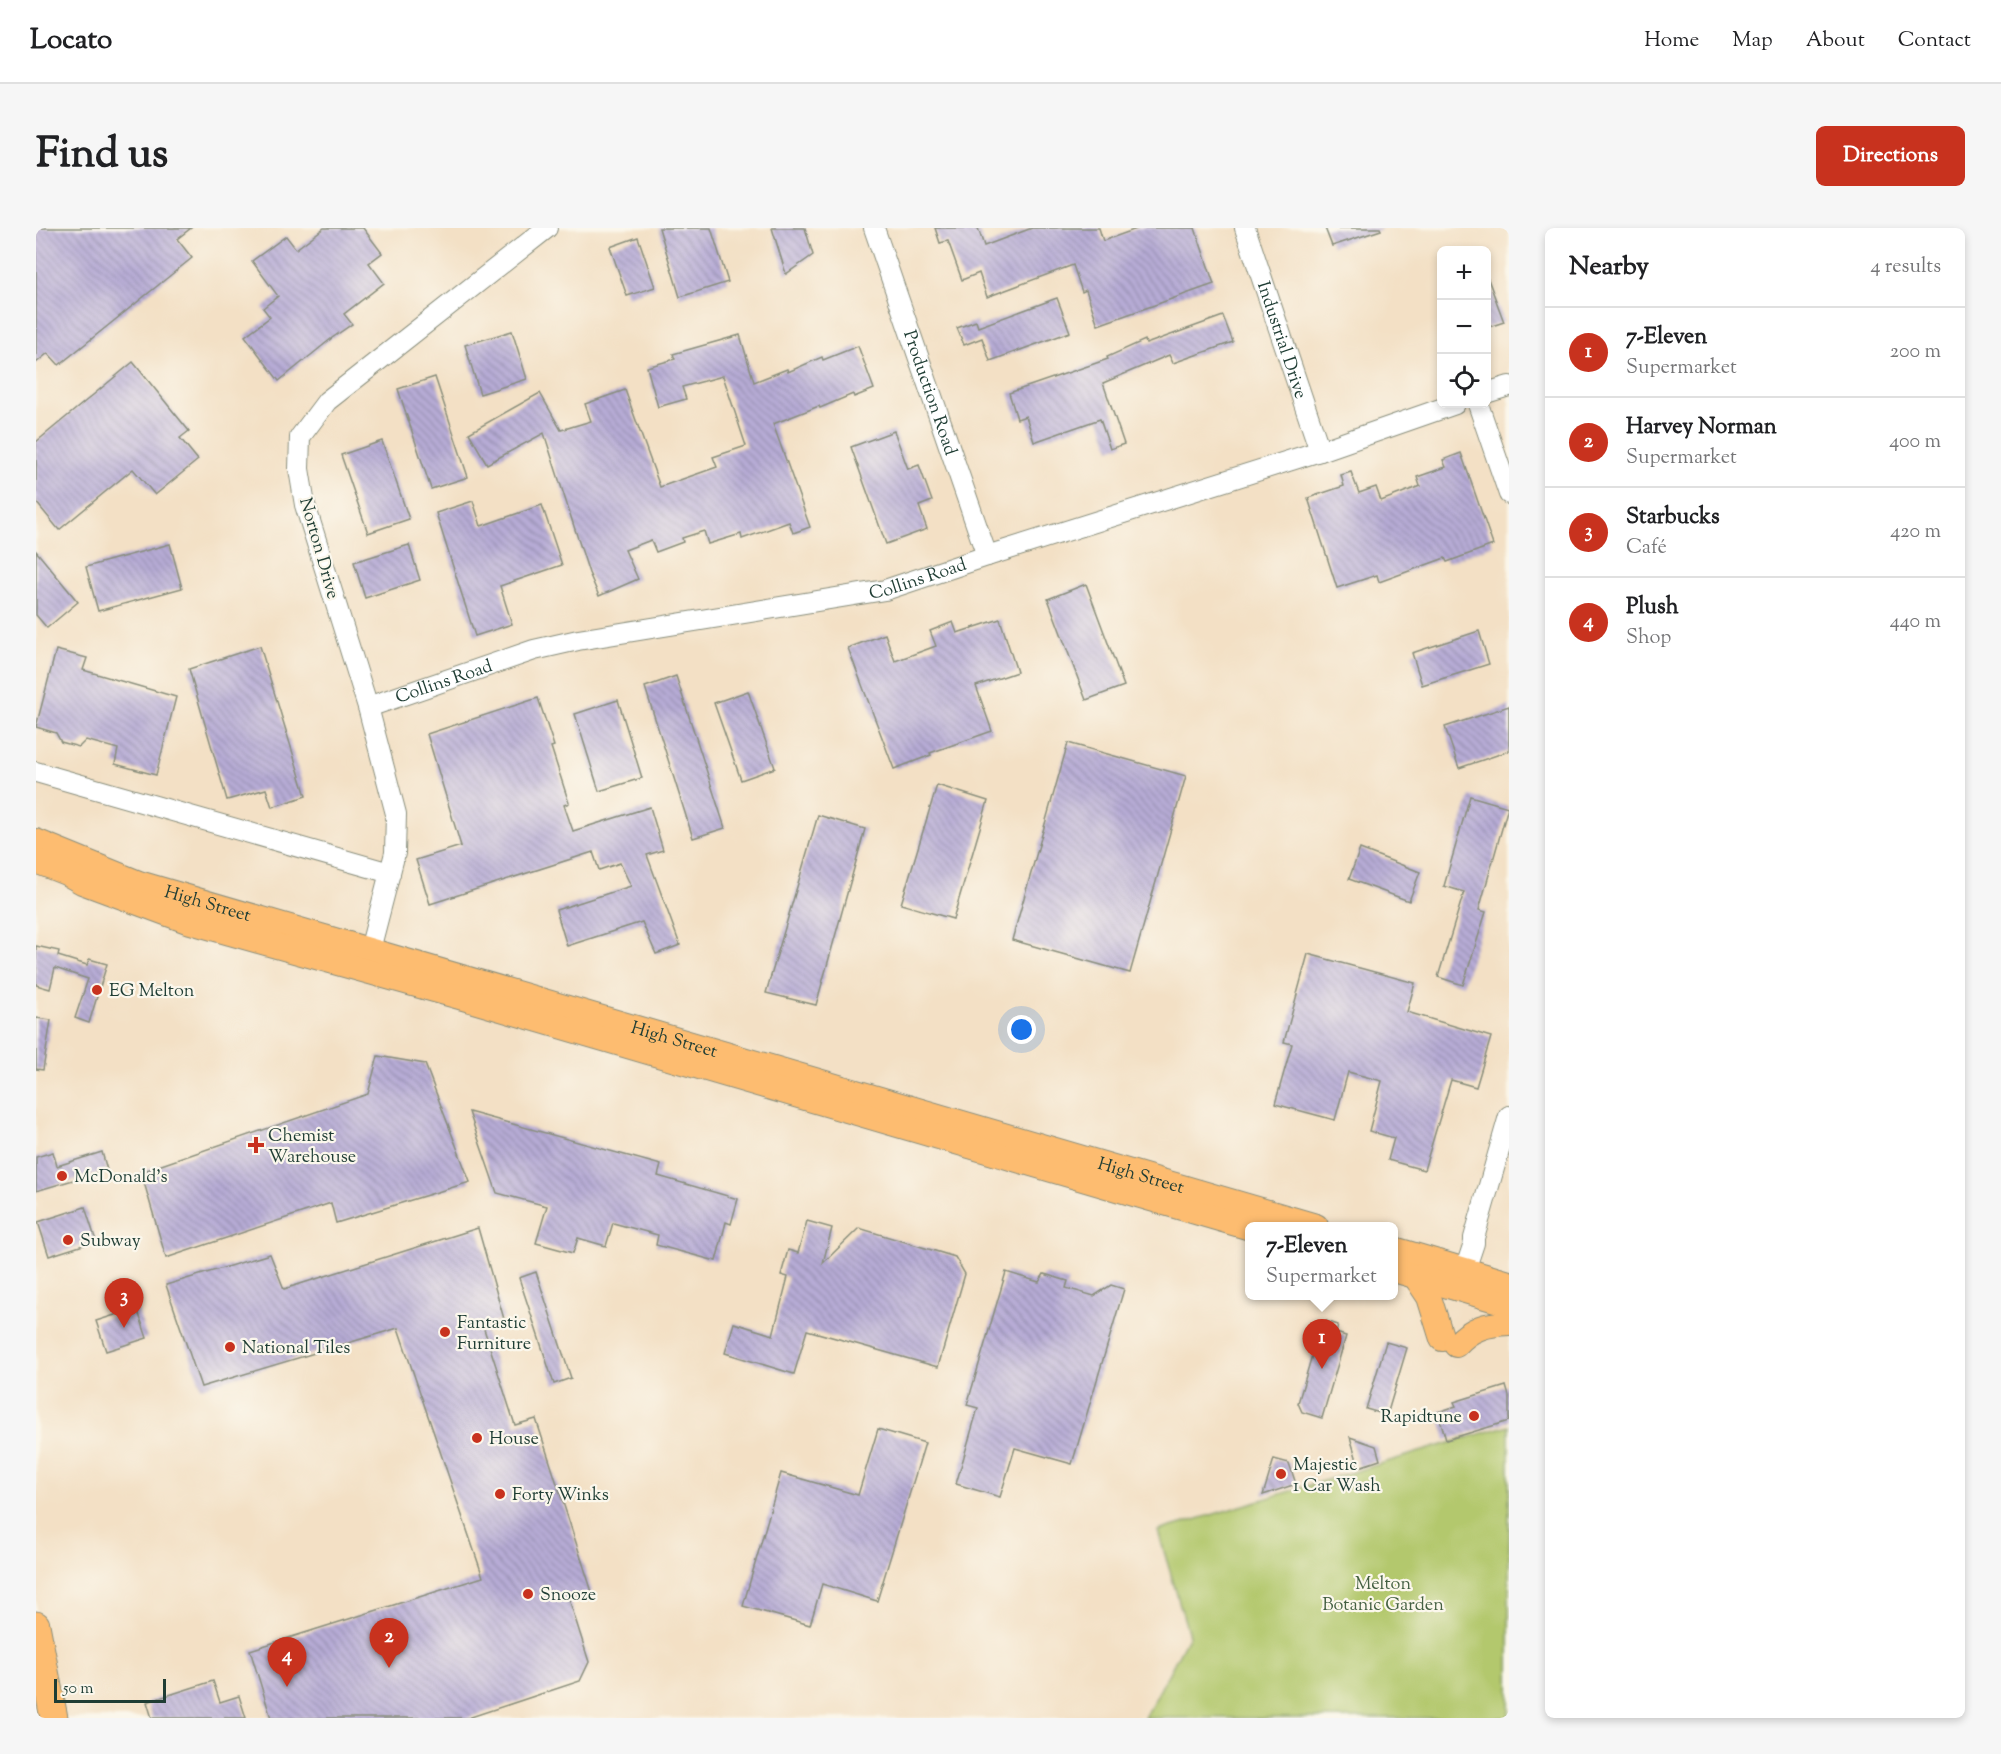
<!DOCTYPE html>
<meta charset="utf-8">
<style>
body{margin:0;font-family:"Sorts Mill Goudy",serif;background:#f6f6f6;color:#202124}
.controls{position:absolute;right:18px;top:18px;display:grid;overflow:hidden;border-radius:9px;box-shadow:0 3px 9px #0003}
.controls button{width:54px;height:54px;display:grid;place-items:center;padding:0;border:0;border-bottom:2px solid #e0e0e0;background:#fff;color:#202124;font:30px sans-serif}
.scale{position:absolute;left:18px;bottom:15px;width:112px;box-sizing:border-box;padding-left:6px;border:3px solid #1f3d34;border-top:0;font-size:16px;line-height:21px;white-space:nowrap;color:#1f3d34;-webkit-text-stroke:4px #fbf7ec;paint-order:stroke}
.you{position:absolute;left:986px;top:802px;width:21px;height:21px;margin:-15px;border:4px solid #fff;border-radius:50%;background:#1a73e8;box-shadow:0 0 0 9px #1a73e833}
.badge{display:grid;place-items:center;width:39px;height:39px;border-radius:50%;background:#c8321e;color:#fff;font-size:20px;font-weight:700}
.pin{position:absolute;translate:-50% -50px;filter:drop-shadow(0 2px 3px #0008)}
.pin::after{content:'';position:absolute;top:32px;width:21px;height:18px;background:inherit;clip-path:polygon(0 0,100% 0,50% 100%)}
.popup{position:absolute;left:1209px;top:994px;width:153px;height:78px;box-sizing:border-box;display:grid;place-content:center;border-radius:9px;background:#fff;filter:drop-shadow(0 2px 4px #0005);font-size:20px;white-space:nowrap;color:#757577}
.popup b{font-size:22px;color:#202124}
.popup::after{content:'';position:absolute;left:50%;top:100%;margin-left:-12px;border:12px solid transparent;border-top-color:#fff}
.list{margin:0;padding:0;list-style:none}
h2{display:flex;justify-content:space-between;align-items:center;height:78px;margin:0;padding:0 24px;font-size:26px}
h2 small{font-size:20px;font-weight:400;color:#757577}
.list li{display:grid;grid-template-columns:39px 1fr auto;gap:18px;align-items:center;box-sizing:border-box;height:90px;padding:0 24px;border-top:2px solid #e0e0e0}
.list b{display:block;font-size:22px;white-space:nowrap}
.list p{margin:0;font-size:20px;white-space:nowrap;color:#757577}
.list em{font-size:20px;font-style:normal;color:#757577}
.icon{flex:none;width:33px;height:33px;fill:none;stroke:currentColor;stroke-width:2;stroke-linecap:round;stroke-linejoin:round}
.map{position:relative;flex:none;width:1473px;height:1490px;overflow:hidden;border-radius:9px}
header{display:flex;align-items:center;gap:36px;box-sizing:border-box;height:84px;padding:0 30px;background:#fff;border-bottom:2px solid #e0e0e0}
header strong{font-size:28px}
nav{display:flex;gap:33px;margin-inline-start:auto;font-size:21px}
.intro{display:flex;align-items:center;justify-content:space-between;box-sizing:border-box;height:144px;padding:0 36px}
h1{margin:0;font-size:42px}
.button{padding:15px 27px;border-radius:9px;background:#c8321e;color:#fff;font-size:21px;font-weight:700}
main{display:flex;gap:36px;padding:0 36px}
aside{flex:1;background:#fff;border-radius:9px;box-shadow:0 3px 9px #0003}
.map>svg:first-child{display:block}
.green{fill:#b3c86d;stroke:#698250;stroke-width:1.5}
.building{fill:url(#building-back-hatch)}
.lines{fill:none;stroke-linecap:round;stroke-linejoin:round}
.minor-casing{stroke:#898e7c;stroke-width:22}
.major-casing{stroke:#898e7c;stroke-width:26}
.highway-casing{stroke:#898e7c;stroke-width:29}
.minor{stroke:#fff;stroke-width:20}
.major{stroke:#fdbc6f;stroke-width:24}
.highway{stroke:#fdbc6f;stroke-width:27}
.poi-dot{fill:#c8321e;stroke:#fbf7ec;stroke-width:2}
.labels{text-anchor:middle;stroke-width:4.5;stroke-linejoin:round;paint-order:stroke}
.street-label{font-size:18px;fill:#1f3d34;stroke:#fbf7ec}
.poi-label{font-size:18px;fill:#1f3d34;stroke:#fbf7ec;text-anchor:start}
.park-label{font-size:18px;fill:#446042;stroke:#fbf7ec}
</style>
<header>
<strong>Locato</strong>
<nav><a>Home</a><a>Map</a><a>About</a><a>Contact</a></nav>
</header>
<div class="intro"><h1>Find us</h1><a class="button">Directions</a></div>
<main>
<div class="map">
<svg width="1473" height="1490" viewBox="0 0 1473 1490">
<defs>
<pattern id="building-back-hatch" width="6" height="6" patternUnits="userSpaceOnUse" patternTransform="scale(1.5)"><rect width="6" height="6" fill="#b7acd6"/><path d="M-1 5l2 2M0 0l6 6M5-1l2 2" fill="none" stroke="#948dae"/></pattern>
</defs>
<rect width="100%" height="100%" fill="#fbf7ec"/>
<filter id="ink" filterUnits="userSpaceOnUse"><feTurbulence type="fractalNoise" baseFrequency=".0167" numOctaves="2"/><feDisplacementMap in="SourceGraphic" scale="12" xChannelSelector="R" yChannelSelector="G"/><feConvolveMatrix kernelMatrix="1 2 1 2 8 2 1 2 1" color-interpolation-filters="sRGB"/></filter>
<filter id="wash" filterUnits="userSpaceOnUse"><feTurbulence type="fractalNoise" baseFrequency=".008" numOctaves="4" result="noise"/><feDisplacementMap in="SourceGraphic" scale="24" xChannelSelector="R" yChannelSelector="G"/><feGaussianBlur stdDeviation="1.35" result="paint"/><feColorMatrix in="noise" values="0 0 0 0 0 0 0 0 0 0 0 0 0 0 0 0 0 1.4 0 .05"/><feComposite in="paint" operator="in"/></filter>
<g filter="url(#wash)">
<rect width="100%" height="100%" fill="#f3e0c5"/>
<polygon class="green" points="1473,1197 1473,1490 1109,1490 1153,1407 1122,1303"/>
<g id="blocks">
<g class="building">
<polygon points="0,0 155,0 141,11 156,30 23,137 12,125 0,135"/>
<polygon points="288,0 327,0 346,25 333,35 348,55 308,86 316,96 296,110 243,153 209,108 234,89 227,80 242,68 216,33 250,8 260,21"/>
<polygon points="623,0 675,0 692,54 644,69"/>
<polygon points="736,0 769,0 777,27 750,46"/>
<polygon points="899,0 942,0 948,18 996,0 1063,0 1067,13 1103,0 1159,0 1178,56 1062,97 1050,62 1046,64 1037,37 951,69 943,45 926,52 912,13 904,15"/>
<polygon points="1289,0 1344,0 1345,2 1296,18"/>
<polygon points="602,9 619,59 591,68 574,19"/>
<polygon points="1450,51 1452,51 1468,94 1450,100"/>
<polygon points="1021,70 1034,104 954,133 946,110 928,117 921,100 940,93 942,99"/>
<polygon points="1187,88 1197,114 1137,135 1133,127 1067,155 1088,216 1074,221 1064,191 998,214 990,188 981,191 973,165 1072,131 1071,129 1109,112 1110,116"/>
<polygon points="476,103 491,151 444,166 429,117"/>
<polygon points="704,107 718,154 751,141 752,144 786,129 787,132 822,118 838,161 818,169 817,166 784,180 783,178 737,196 774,299 757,305 753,294 706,311 705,306 672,316 668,303 646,310 647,314 620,324 615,312 589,322 602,351 563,368 553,345 508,205 451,236 433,205 504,165 525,202 555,193 549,176 589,162 624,259 681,239 677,229 710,218 687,148 646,159 650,171 622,179 611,139 639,131 637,126"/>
<polygon points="97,134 153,203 144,210 162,232 119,267 97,241 23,302 0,274 0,214"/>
<polygon points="399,149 432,249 395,261 362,161"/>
<polygon points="858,203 872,241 883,237 896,273 883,278 891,301 850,316 815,219"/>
<polygon points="346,213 373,291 332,305 305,227"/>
<polygon points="1425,225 1457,317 1411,334 1409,330 1343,354 1341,347 1301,360 1272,270 1308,258 1305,247 1315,244 1323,265 1340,259 1345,273 1384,258 1381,249 1410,239 1407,232"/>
<polygon points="437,273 445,298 506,277 526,337 464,358 476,396 439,408 400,285"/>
<polygon points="134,316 146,360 62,383 50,339"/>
<polygon points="373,317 384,352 329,370 318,334"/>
<polygon points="0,323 42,374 11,400 0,387"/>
<polygon points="1050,356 1088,458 1050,472 1012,371"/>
<polygon points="964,391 981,444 940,458 956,503 894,525 895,527 858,541 812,420 849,406 859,433 900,418 894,403 917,394 921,405"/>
<polygon points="1443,403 1453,436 1386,457 1376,425"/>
<polygon points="224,418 270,568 236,579 230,561 191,572 153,441"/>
<polygon points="20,422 51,430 47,442 140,469 120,547 79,536 82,521 50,512 43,519 25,514 20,505 0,499"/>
<polygon points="640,448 689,600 657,610 609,459"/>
<polygon points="712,463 739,540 705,552 678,475"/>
<polygon points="502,470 518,518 515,519 533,575 528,577 537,603 614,579 627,622 611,627 644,717 620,726 606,694 531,718 520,682 595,658 584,635 563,642 557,624 394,676 380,632 425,618 391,506"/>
<polygon points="582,472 606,550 563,563 539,486"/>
<polygon points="1473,478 1473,523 1423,540 1409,499"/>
<polygon points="1032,515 1150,548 1094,745 976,712"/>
<polygon points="901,557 952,573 917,691 865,676"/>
<polygon points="1434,568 1472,579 1443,682 1450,684 1427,757 1402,749 1428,664 1408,658"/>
<polygon points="782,587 829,601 780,777 730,765"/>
<polygon points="1324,621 1384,644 1373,673 1313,651"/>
<polygon points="0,718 23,723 22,728 51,737 53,731 71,736 53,795 39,790 52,751 19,740 14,761 0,757"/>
<polygon points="1272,726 1379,755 1371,784 1455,809 1440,859 1415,852 1388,942 1352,932 1358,910 1333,903 1346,853 1312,844 1299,892 1239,876 1256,816 1248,814"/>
<polygon points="0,790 15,792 7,842 0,841"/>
<polygon points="342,828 389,836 434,954 300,995 295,975 130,1030 105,944 332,866"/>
<polygon points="433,884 625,937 622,948 702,971 695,996 690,994 680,1033 620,1017 622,1007 577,995 570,1018 542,1010 537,1025 500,1015 511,978 461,965"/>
<polygon points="17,924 21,938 66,924 71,942 0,963 0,929"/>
<polygon points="49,979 60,1013 13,1028 2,994"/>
<polygon points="771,993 796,1000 787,1035 823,1000 919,1029 929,1046 902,1139 771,1102 758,1146 689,1125 698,1095 737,1107 752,1049 745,1047 752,1022 762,1025"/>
<polygon points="442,1000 468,1091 447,1098 479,1197 500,1191 556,1364 533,1371 553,1434 544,1453 432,1490 235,1490 214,1422 447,1349 362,1100 165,1159 130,1057 234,1026 248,1061"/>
<polygon points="500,1044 535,1150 518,1156 483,1050"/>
<polygon points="970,1044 1003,1054 1008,1046 1032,1053 1030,1060 1058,1068 1075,1057 1088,1061 1036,1236 979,1220 964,1269 920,1256 942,1180 931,1177"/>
<polygon points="101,1080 111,1110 70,1123 60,1093"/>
<polygon points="1290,1093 1302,1097 1300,1105 1310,1108 1286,1190 1266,1184 1262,1175 1284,1100 1288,1101"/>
<polygon points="1350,1114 1371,1120 1351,1187 1330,1181"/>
<polygon points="1470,1158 1473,1168 1473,1193 1410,1212 1402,1184 1420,1178 1418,1174"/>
<polygon points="842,1201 889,1215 841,1373 786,1356 774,1397 707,1378 745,1245 822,1267"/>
<polygon points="1314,1209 1340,1218 1344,1232 1323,1239"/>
<polygon points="1238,1231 1253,1235 1260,1256 1227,1267"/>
<polygon points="177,1453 184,1474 203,1468 210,1490 116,1490 111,1474"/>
</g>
</g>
</g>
<g filter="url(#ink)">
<use href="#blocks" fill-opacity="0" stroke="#898e7c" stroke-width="1.5"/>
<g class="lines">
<g class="minor-casing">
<g id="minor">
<path id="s1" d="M838,0L951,328"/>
<path id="s2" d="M1209,0L1284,223"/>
<polyline points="1450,165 1473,158"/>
<polyline points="1442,176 1473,266"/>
<path id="s3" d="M332,479L498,422L542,412L849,362L951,328L1284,223L1419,176"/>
<polyline points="0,544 354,645"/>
<polyline points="333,735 337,710 359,625 360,586 332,479 269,277 263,241 264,209 291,173 511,0"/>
<polyline points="1429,1042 1438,1015 1438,1010 1473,888"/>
</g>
</g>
<g class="major-casing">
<g id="major">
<path id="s4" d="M0,613L103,655L1280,998"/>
<polyline points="0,633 30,645 46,654 151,693 434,772 1214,1000"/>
<polyline points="1358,1021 1473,1055"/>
<polyline points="1358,1042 1473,1076"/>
<polyline points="1379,1048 1393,1069 1406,1111"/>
<path d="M1420,1117C1435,1100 1451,1096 1473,1095"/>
</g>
</g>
<g class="highway-casing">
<polyline id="highway" points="0,1397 18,1490"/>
</g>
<use href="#minor" class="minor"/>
<use href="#major" class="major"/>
<use href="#highway" class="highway"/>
</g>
</g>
<g class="poi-dot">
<circle cx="61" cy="762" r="6"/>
<path d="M217 908h6v6h6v6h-6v6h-6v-6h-6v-6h6z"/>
<circle cx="26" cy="948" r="6"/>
<circle cx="32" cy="1012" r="6"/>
<circle cx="409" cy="1104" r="6"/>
<circle cx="194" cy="1119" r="6"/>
<circle cx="1438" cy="1188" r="6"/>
<circle cx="441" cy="1210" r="6"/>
<circle cx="1245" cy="1246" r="6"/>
<circle cx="464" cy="1266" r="6"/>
<circle cx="492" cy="1366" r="6"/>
</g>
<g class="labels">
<g class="street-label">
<text dy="6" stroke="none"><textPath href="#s2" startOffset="118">Industrial Drive</textPath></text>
<text dy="6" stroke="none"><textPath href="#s1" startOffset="174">Production Road</textPath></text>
<text transform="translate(284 320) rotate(74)" y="6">Norton Drive</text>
<text dy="6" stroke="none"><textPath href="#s3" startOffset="566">Collins Road</textPath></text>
<text dy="6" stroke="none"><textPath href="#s3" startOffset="80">Collins Road</textPath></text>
<text dy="6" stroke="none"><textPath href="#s4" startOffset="183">High Street</textPath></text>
<text dy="6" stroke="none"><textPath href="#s4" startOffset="669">High Street</textPath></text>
<text dy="6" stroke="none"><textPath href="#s4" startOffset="1155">High Street</textPath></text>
</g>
<g class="poi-label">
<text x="73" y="768">EG Melton</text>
<text x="232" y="913">Chemist<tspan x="232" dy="21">Warehouse</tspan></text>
<text x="38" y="954">McDonald's</text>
<text x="44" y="1018">Subway</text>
<text x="421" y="1100">Fantastic<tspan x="421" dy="21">Furniture</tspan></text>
<text x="206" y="1125">National Tiles</text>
<text x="1426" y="1194" text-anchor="end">Rapidtune</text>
<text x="453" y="1216">House</text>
<text x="1257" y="1242">Majestic<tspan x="1257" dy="21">1 Car Wash</tspan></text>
<text x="476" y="1272">Forty Winks</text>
<text x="504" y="1372">Snooze</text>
</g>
<g class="park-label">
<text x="1347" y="1361">Melton<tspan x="1347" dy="21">Botanic Garden</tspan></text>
</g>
</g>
</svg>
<div class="controls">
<button>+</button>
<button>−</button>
<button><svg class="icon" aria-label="locate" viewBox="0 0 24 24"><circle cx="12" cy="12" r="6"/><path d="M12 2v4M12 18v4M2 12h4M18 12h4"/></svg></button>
</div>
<div class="scale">50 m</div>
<div class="you"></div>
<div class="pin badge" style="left:1286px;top:1141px">1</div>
<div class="popup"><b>7-Eleven</b>Supermarket</div>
<div class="pin badge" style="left:353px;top:1440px">2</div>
<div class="pin badge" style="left:88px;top:1100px">3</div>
<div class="pin badge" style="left:251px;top:1459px">4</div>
</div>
<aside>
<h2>Nearby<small>4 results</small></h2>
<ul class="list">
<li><span class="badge">1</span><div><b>7-Eleven</b><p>Supermarket</p></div><em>200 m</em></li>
<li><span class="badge">2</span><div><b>Harvey Norman</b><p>Supermarket</p></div><em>400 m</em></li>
<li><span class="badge">3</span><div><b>Starbucks</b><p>Café</p></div><em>420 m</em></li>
<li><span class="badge">4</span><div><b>Plush</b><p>Shop</p></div><em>440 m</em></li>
</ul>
</aside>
</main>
